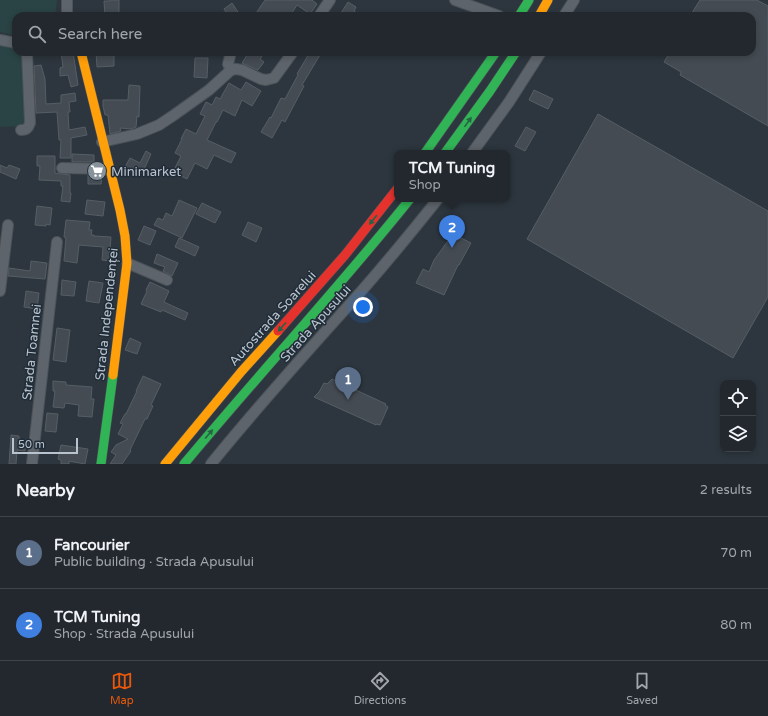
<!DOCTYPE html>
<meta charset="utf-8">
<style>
body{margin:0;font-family:"Varela Round",sans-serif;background:#2e343a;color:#f1f3f6}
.controls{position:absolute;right:12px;bottom:12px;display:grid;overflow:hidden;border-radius:8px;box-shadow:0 2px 6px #0003}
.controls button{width:36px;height:36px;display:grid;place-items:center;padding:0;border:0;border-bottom:1px solid #3f444a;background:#22282e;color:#f1f3f6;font:20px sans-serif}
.scale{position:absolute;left:12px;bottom:10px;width:66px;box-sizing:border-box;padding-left:4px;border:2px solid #b9c3cd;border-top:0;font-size:11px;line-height:14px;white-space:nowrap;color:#b9c3cd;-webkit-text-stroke:3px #202d39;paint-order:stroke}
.you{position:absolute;left:363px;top:307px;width:14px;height:14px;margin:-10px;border:3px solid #fff;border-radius:50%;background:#1a73e8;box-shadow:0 0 0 6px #1a73e833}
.badge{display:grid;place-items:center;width:26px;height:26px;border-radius:50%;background:#ea580c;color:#fff;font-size:13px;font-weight:700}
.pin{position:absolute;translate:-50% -33px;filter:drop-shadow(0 1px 2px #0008)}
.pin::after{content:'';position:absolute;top:21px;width:14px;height:12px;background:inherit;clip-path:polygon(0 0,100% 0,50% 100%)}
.popup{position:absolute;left:394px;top:150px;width:116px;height:52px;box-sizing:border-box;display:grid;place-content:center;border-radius:8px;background:#22282e;filter:drop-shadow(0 1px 3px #0005);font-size:13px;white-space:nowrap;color:#a2a6aa}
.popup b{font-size:15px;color:#f1f3f6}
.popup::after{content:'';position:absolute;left:50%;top:100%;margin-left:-8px;border:8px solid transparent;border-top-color:#22282e}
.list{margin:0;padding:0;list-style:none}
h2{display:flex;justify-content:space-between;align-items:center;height:52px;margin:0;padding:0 16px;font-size:17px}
h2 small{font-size:13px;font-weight:400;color:#a2a6aa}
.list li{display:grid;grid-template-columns:26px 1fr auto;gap:12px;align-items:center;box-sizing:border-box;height:72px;padding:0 16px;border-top:1px solid #3f444a}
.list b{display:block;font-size:15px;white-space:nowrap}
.list p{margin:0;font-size:13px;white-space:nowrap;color:#a2a6aa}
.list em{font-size:13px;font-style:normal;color:#a2a6aa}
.icon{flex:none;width:22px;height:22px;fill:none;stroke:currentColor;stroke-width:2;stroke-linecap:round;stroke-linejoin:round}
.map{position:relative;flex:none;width:768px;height:464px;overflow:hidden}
.search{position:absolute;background:#22282e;box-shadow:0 2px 6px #0003;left:12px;right:12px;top:12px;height:44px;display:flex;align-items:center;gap:10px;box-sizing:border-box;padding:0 14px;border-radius:12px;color:#a2a6aa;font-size:15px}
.sheet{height:196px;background:#22282e}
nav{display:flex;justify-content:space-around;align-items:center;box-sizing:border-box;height:56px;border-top:1px solid #3f444a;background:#22282e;font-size:11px;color:#a2a6aa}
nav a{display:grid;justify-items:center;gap:2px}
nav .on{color:#ea580c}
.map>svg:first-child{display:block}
.green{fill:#2a4344}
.building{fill:#444b52;stroke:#565e65}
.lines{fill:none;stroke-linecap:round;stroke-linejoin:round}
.street-casing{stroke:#4c5258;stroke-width:12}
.fast-casing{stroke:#4c5258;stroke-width:10}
.slow-casing{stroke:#4c5258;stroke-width:10}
.jam-casing{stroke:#4c5258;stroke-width:10}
.street{stroke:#5e646b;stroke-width:10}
.fast{stroke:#30b455;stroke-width:9}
.slow{stroke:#ff9f0a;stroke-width:9}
.jam{stroke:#e5322d;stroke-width:9}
.oneway{fill:#266344}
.labels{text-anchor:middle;stroke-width:3;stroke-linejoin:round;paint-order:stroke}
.poi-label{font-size:13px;fill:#b9c3cd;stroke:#202d39;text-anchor:start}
.street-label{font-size:13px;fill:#b9c3cd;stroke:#202d39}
</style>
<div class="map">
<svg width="768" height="464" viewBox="0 0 768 464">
<rect width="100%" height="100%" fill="#2d363e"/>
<g class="green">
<polygon points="0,0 57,0 55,16 16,16 16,35 14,35 0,32"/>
<polygon points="0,43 16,47 16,52 25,52 26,126 0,127"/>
</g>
<g class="building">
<polygon points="110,0 119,0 119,16 105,16 104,1 110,1"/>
<polygon points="265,0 312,0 317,4 310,14 297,5 290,16 279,16 274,13 272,16 254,16"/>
<polygon points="700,0 757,0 768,6 768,126 680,75 681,72 664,62 670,52 752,52 752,16 690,16"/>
<polygon points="348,2 356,7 354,11 361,16 346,16 341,13"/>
<polygon points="232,3 238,12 232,16 228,16 224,9"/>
<polygon points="61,52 73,52 78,85 71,87 68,75 60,76 60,68 63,67"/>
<polygon points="96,52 114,52 114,66 97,67"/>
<polygon points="249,52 265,52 260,59 264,62 258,70 242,63"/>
<polygon points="310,52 315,52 320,55 302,85 304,86 285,122 282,120 272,138 261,132 270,117 271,118 281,98 285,99 298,75 297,74"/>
<polygon points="195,58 208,58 207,78 194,77"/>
<polygon points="41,65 45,79 46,104 61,103 61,95 75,93 76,101 69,102 70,112 68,112 69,130 85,127 87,135 71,138 71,158 60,158 61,140 59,140 57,112 36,113 34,66"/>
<polygon points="246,82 261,91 252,106 242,100 235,116 223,110 217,122 216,122 207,140 236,153 231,163 214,155 207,169 195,163 187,179 173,172 181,156 175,153 182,139 181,139 186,129 196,134 205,116 200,114 206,102 212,105 216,97 220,99 229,83 241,90"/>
<polygon points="129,85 140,86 139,117 137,116 136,127 131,129 120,128 121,131 110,134 108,115 105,115 103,106 103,100 128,100"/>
<polygon points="534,90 553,99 548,109 529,100"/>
<polygon points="598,114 768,211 768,297 733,358 527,239"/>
<polygon points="526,127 536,132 525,151 515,146"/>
<polygon points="146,151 151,154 142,174 125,167 130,158 140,163"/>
<polygon points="72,154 94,155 94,162 72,162"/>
<polygon points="37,156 55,156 55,173 62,174 70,175 70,193 71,193 70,202 61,201 63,186 61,186 61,181 39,180 40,166 37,166"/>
<polygon points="0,165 7,168 9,165 20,169 16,179 0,172"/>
<polygon points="88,175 102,175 101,184 88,184"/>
<polygon points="87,200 105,202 103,216 85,214"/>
<polygon points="179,200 197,208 182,238 154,225 158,218 163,220 166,213 172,216"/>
<polygon points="202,203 221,212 215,223 196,214"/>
<polygon points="37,206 52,208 50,225 46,224 46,226 35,225"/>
<polygon points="66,220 90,222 89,230 92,230 91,235 94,235 94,236 111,237 109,261 102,260 103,247 79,245 77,263 64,261 66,238 64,237"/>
<polygon points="248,222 262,228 256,242 242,235"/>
<polygon points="144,226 156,231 150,245 138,240"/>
<polygon points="453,234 471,243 459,265 458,265 444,295 416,283 423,269 429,272 434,260"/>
<polygon points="179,238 199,247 195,256 175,247"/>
<polygon points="157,254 178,263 172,276 163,271 165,267 154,263"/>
<polygon points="31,261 47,263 45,279 8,276 9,268 30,271"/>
<polygon points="62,280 76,282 74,296 61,295"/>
<polygon points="89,281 103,283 99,303 86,301"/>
<polygon points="150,282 169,291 164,302 188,313 185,320 162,310 161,312 141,304 147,291 146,290"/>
<polygon points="26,291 39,293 37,309 24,307"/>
<polygon points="57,328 70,330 66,362 53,360"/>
<polygon points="130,338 141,343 137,354 125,350"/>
<polygon points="143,376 161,384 151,405 153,406 147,419 145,419 130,450 131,451 122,464 110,464 116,455 111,452 116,445 128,439 118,434 123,424 120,423 125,414 126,414 137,391 136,391"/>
<polygon points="332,379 386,404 385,405 388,407 380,425 376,424 376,425 314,397 319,392 324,383 327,384"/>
<polygon points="53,381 66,382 66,385 92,387 91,399 94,399 92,417 78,416 79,405 65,403 64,408 53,407 55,391 53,391"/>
<polygon points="47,413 58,414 56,432 45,431"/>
<polygon points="11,435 19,436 19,439 26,440 25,451 17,450 16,464 9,464"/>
<polygon points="61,445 88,449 85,464 69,461 69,464 61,464 61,460 58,459"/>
</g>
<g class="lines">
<g class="street-casing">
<g id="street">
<polyline points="455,0 499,16"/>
<polyline points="67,16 67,0"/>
<polyline points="319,16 330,0"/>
<polyline points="564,16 574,0"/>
<polyline points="0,40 16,43"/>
<polyline points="231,52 228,64 231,70"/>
<path d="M21,130C27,130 28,128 30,123L27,52"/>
<polyline points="102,142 137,134 159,125 174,115 209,90 231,70 236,69 242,70 261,79 266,80 274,78 293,52"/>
<polyline points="472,153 509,102 541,52"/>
<polyline points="62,168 109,169"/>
<polyline points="127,263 167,280"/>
<polyline points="0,291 8,225"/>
<polyline points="32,464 57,242"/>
<path d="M211,464C252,413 296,364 340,315C374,278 406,239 438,199"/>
</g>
</g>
<g class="fast-casing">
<g id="fast">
<polyline points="519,16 529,0"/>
<polyline points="425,153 496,52"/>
<polyline points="445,153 490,91 516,52"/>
<polyline points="101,464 113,375"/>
<path d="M184,464C258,375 337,290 410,199"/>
</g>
</g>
<g class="slow-casing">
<g id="slow">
<polyline points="539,16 548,0"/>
<polyline points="81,52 120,210 125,236 127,263 113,375"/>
<polyline points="165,464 241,372 278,331"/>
</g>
</g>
<g class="jam-casing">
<polyline id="jam" points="278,331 345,255 397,189"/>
</g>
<use href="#street" class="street"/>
<use href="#fast" class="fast"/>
<use href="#slow" class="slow"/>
<use href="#jam" class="jam"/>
</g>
<defs><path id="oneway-solid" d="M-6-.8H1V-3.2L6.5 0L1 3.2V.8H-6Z"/></defs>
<g class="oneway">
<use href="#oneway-solid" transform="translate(468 122) rotate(-54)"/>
<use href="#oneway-solid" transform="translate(373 220) rotate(129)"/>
<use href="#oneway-solid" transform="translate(282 327) rotate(132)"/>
<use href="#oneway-solid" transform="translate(209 434) rotate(-50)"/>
</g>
<defs>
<g id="supermarket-disc" transform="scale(1)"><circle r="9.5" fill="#88929b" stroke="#202d39"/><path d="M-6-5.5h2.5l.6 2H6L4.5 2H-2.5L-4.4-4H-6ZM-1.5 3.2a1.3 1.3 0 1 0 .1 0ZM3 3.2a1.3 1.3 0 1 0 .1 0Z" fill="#fff"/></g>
</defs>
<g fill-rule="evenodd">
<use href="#supermarket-disc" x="97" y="171"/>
</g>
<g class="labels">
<g class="poi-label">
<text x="111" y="176">Minimarket</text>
</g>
<g class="street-label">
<text transform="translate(106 314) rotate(-84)" y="5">Strada Independenței</text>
<text transform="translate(272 318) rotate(-48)" y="5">Autostrada Soarelui</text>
<text transform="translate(315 323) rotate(-48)" y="5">Strada Apusului</text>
<text transform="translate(31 352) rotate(-84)" y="5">Strada Toamnei</text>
</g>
</g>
</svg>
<div class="controls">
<button><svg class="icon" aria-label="locate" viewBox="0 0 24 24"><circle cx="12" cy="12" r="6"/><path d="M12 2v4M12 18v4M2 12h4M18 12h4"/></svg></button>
<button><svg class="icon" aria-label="layers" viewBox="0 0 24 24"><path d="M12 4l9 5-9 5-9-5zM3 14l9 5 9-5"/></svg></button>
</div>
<div class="scale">50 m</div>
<div class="you"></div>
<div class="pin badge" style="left:348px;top:400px;background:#5c6f8a">1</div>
<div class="pin badge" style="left:452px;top:248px;background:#3f7fe0">2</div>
<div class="popup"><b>TCM Tuning</b>Shop</div>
<div class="search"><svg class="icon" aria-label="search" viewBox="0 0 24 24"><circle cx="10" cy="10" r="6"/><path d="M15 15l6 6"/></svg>Search here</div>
</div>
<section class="sheet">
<h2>Nearby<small>2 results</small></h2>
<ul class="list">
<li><span class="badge" style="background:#5c6f8a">1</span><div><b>Fancourier</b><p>Public building · Strada Apusului</p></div><em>70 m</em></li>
<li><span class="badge" style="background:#3f7fe0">2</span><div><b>TCM Tuning</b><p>Shop · Strada Apusului</p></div><em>80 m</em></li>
</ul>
</section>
<nav>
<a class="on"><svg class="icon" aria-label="map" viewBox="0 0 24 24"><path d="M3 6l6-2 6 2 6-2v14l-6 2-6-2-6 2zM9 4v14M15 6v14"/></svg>Map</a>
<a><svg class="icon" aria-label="directions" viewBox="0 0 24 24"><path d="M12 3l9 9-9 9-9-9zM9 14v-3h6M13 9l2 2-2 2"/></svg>Directions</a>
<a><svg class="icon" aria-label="saved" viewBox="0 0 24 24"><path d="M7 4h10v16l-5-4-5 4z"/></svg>Saved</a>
</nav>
